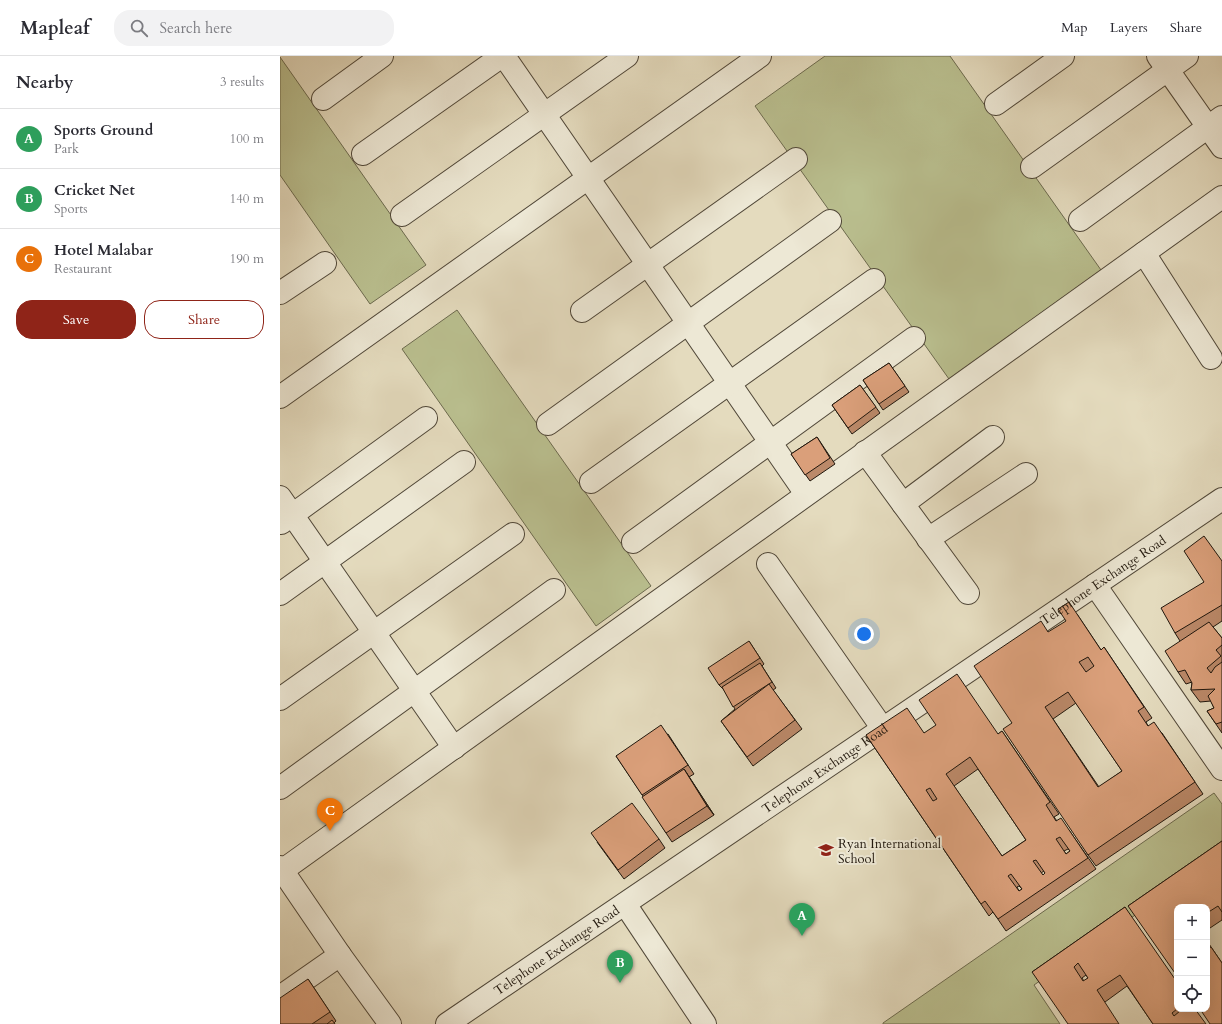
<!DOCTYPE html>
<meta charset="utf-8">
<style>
body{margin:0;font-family:Cardo,serif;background:#f2f2f3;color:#2b2b33}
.controls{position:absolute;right:12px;bottom:12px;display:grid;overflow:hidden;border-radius:8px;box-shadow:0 4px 16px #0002}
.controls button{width:36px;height:36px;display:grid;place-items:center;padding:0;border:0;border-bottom:1px solid #e1e1e2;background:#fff;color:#2b2b33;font:20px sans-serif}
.you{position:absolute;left:584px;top:578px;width:14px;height:14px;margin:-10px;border:3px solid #fff;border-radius:50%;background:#1a73e8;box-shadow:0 0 0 6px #1a73e833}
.badge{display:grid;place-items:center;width:26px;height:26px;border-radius:50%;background:#8f2418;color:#fff;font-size:13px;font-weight:700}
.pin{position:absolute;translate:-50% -33px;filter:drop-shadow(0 1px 2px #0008)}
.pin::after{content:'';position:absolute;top:21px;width:14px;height:12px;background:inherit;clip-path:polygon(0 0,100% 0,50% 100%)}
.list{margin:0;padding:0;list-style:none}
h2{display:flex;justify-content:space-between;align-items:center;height:52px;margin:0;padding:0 16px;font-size:17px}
h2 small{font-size:13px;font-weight:400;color:#7c7c81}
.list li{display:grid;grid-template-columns:26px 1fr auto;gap:12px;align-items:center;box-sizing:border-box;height:60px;padding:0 16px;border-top:1px solid #e1e1e2}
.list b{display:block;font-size:15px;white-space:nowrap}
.list p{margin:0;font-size:13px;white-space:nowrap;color:#7c7c81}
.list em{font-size:13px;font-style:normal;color:#7c7c81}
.actions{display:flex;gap:8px;padding:12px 16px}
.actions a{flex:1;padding:9px 0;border:1px solid #8f2418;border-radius:16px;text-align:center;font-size:14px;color:#8f2418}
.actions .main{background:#8f2418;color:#fff}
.icon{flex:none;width:22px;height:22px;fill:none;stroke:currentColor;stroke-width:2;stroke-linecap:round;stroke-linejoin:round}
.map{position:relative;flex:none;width:942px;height:968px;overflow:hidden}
header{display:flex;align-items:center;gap:24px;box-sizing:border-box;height:56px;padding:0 20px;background:#fff;border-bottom:1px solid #e1e1e2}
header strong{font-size:19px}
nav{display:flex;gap:22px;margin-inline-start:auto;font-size:14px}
.search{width:280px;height:36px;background:#f2f2f3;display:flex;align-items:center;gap:10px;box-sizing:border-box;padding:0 14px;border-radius:16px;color:#7c7c81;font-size:15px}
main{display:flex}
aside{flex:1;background:#fff}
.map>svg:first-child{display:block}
.green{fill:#b9be8e;stroke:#6c6a4e}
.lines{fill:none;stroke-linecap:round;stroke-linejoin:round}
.minor-casing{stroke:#514839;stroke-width:24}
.minor{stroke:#ede8d5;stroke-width:22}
.wall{fill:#bb8969;stroke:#20170d;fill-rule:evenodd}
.shaded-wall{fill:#996f55;stroke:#20170d}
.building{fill:#da9f7a;stroke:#20170d;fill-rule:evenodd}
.labels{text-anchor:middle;stroke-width:4;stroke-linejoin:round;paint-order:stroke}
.street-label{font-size:13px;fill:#20170d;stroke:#ede8d5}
.poi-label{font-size:13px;fill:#20170d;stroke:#ede8d5;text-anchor:start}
</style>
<header>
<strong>Mapleaf</strong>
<div class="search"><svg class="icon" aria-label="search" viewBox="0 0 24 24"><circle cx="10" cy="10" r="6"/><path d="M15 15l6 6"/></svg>Search here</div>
<nav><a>Map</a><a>Layers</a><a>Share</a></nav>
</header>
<main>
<aside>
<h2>Nearby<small>3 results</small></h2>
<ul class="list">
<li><span class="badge" style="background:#2e9e5b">A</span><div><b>Sports Ground</b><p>Park</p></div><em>100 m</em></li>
<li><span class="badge" style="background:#2e9e5b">B</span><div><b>Cricket Net</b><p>Sports</p></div><em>140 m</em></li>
<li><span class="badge" style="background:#e8710a">C</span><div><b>Hotel Malabar</b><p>Restaurant</p></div><em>190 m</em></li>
</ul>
<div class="actions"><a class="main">Save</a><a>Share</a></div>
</aside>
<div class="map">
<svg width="942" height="968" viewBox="0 0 942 968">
<rect width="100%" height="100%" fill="#e4dbbe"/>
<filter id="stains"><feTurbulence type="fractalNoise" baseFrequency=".005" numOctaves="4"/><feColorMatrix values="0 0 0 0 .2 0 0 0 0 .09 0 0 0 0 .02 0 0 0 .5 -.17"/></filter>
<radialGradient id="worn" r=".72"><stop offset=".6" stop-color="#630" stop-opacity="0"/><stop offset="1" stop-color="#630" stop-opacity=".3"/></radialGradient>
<g class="green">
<polygon points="545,0 670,0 821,214 669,323 475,50"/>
<polygon points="0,1 146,209 90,248 0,119"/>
<polygon points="177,254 371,530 316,570 122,293"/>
<polygon points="934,737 942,748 942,799 754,929 780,968 603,968 603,967"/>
</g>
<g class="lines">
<g class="minor-casing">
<g id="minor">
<polyline points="224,0 526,438"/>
<polyline points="878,0 942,91"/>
<polyline points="43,43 102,0"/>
<polyline points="716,48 783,0"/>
<polyline points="83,98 222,0"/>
<polyline points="752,111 907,0"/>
<polyline points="122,159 347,0"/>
<polyline points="800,164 942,61"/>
<polyline points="864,197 931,302"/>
<polyline points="0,237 45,207"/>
<polyline points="302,255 516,103"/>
<polyline points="0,341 480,0"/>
<polyline points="268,368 550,165"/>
<polyline points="585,396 688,537"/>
<polyline points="311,426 594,224"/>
<polyline points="0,441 174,692"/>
<polyline points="623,448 713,381"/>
<polyline points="1,467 146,362"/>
<polyline points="648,483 746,418"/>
<polyline points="353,486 634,282"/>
<polyline points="488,508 603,673"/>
<polyline points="815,529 942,713"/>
<polyline points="0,538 184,406"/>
<polyline points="0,643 233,478"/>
<polyline points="0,732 274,534"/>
<polyline points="0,811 60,899 110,968"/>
<polyline points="3,814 942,141"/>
<polyline points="345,848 425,968"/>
<polyline points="0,941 60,899"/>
<path id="s1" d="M167,968L942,443"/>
</g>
</g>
<use href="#minor" class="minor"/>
</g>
<g class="wall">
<polygon points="609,307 629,336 603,354 583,324"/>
<polygon points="580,329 600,357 572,378 552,349"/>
<polygon points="537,381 555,408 530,425 511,398"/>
<polygon points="942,505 942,565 933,571 942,582 942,677 927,655 934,652 931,645 920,646 911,634 912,627 912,626 906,628 898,616 900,585 895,577 924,526"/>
<path d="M797,558L821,594L824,591L872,662L866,666L868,670L882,677L923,738L816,810L808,799L732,667ZM796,647L842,715L819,731L773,663Z"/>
<polygon points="469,585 484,608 482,610 496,632 493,634 522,673 473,710 441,665 455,653 444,634 439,629"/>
<path d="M722,675L779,758L774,761L777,765L789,774L816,813L726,875L713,856L709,860L586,679L645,677L718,678ZM698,713L746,784L722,800L674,730ZM788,793L790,795L786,798L784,795ZM764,815L765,817L763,819L761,817ZM739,830L742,833L739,835L737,831Z"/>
<polygon points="388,678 414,718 409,721 434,759 392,786 386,777 363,740 336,700"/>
<polygon points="379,783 385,792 344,823 317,786"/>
<polygon points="942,785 942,864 927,874 927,851 848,850"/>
<path d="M845,851L897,953H916L873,968L847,930L825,946L752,916ZM806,919L808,922L804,925L802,922Z"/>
<polygon points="927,885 942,907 927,953"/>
<polygon points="28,923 56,965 54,967 55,968 0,968"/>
</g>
<polygon class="shaded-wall" points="404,713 410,722 434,759 427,750"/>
<g class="building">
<polygon points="609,307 625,330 599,348 583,324"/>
<polygon points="580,329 596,351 568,372 552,349"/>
<polygon points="537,381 550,402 525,419 511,398"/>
<polygon points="924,480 942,505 942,549 895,577 881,552 924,526 904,495"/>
<path d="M789,546L821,594L824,591L864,651L858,655L868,670L874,666L915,726L808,799L723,673L732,667L694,610L761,565L768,576L786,565L778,553ZM808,601L814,610L806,616L799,606ZM788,636L842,715L818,731L765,651Z"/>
<polygon points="929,566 942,582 942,589 936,594 941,600 927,612 931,617 935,611 942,606 942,666 936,668 927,655 934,652 928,640 935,633 911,634 912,627 905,614 898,616 885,595"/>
<polygon points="469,585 480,602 439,629 428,612"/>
<polygon points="480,607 492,626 453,651 442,631"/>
<path d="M677,618L718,678L722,675L770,746L766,749L776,765L781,762L808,802L718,863L705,845L701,848L586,679L627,652L644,677L656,669L639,644ZM690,701L746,784L722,800L666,718ZM650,732L657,743L653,745L646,734ZM780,781L790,795L786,798L776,783ZM756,804L765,817L763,819L753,805ZM731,818L742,833L739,835L728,820Z"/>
<polygon points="489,628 515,664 467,701 441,665"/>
<polygon points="381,669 408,709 362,739 336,700"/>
<polygon points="404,713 427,750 386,777 362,741"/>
<polygon points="352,747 379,783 338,814 311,777"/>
<polygon points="942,785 942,856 938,850 927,857 927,851 897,851 897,920 848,850"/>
<path d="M845,851L897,926V953L892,957L894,960L900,955L898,953H915L926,968H873L840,919L817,934L839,968H788L752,916ZM798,907L808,922L803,925L794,911Z"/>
<polygon points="931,891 942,907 942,968 930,968 920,953 927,953 927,893"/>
<polygon points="28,923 50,956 32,968 0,968 0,942"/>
<polygon points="52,964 55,968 47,968"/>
</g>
<defs>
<g id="school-bare" transform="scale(1.2)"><path d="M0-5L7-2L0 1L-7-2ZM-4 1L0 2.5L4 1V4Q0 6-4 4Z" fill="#8f2418" stroke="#ede8d5" stroke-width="2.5" paint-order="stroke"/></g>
</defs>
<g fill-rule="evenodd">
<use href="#school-bare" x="546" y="794"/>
</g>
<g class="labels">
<g class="street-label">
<text dy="5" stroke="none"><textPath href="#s1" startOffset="792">Telephone Exchange Road</textPath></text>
<text dy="5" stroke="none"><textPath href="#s1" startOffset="456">Telephone Exchange Road</textPath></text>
<text dy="5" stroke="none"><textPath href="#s1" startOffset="132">Telephone Exchange Road</textPath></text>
</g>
<g class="poi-label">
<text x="558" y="792">Ryan International<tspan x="558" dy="15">School</tspan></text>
</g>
</g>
<rect width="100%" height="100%" filter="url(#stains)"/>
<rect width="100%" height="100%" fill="url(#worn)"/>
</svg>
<div class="controls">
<button>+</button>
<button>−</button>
<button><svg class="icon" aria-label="locate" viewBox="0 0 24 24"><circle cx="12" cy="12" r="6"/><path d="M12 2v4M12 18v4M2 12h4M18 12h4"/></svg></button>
</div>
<div class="you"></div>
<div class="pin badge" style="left:522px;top:880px;background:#2e9e5b">A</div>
<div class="pin badge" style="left:340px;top:927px;background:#2e9e5b">B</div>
<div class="pin badge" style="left:50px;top:775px;background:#e8710a">C</div>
</div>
</main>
